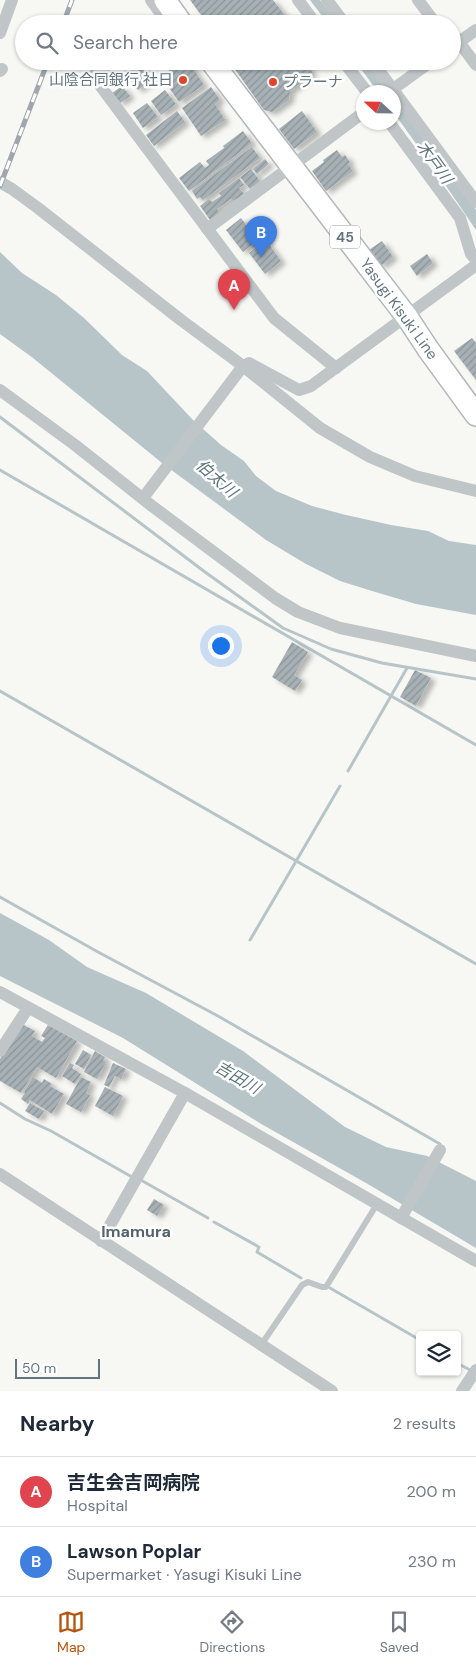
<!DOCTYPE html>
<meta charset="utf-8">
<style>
body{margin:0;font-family:"DM Sans","Noto Sans JP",sans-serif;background:#f6f6f7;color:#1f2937}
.controls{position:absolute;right:15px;bottom:15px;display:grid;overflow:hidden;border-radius:5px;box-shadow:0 1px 4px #0004}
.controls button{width:45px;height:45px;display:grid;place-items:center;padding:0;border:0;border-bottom:1px solid #e0e1e3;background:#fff;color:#1f2937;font:25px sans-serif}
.compass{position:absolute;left:356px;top:85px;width:45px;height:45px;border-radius:50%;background:#fff;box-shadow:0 1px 4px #0004;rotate:292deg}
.scale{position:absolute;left:15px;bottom:12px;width:85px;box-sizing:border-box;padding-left:5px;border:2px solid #62757f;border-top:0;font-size:14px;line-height:18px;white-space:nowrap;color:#62757f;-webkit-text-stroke:4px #fff;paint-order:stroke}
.you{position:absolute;left:220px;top:645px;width:18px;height:18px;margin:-12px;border:4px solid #fff;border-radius:50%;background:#1a73e8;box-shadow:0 0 0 8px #1a73e833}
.badge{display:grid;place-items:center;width:32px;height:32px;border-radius:50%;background:#b45309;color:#fff;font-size:16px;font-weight:700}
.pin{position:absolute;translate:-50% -41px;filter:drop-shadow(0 1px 2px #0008)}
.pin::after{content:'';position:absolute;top:26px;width:18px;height:15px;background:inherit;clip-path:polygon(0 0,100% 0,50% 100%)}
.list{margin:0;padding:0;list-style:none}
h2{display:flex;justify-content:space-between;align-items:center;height:65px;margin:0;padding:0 20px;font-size:21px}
h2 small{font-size:16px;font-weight:400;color:#747a83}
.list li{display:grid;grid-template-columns:32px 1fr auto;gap:15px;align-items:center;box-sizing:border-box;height:70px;padding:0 20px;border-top:1px solid #e0e1e3}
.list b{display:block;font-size:19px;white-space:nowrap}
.list p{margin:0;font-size:16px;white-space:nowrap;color:#747a83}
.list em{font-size:16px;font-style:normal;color:#747a83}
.icon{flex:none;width:28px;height:28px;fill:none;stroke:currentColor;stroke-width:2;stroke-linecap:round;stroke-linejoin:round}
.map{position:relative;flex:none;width:476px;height:1391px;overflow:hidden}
.search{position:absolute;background:#fff;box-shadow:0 1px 4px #0004;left:15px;right:15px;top:15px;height:55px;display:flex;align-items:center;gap:12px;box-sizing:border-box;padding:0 18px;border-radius:28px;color:#747a83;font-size:19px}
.sheet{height:205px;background:#fff}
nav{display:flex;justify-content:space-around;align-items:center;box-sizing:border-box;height:70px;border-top:1px solid #e0e1e3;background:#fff;font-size:14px;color:#747a83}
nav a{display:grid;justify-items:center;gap:2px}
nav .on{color:#b45309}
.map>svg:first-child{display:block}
.water{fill:#b7c5c8}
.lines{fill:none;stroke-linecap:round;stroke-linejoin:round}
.stream{stroke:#b7c5c8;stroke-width:3}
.building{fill:url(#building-hatch);filter:url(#shadow)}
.primary-casing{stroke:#b1b7ba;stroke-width:24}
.lane{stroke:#c0c5c8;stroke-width:6}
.street{stroke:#c0c5c8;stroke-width:12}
.primary{stroke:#fff;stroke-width:21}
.rail-casing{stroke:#9fa7ac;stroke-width:5}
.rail{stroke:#fff;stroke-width:3;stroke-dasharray:9;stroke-linecap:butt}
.poi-dot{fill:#e1442a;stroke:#fff;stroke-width:2}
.labels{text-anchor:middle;stroke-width:5;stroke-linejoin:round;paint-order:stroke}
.shield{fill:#fff;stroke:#919ea5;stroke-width:1}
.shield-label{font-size:14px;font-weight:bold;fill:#62757f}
.poi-label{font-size:15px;fill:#62757f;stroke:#fff;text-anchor:end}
.street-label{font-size:15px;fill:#62757f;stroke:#fff}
.water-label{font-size:16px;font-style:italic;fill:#5d757a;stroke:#fff}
.neighbourhood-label{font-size:16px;font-weight:bold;fill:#54626a;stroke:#fff}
</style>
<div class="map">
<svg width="476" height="1391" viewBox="0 0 476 1391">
<defs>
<pattern id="building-hatch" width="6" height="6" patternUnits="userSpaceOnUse" patternTransform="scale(1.25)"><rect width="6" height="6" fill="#a7b1b5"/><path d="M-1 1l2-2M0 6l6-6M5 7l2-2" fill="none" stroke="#8b9598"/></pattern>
<filter id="shadow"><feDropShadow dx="5" dy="3" stdDeviation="2.5" flood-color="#0004"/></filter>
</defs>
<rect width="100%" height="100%" fill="#f7f7f4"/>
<g class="water">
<polygon points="310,0 320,0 338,24 328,24"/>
<polygon points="355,61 366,61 387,92 378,92"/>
<polygon points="394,99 476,210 476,230 440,177 394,113"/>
<polygon points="0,252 22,273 56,295 84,318 122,355 147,371 193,420 221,445 244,461 256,476 276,491 312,506 346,515 391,525 428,531 449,541 476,545 476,615 416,604 372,591 340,581 306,564 266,540 162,463 33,358 0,334"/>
<polygon points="0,913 49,940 87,967 146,993 243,1051 345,1127 386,1147 427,1156 476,1181 476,1248 366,1183 263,1125 123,1038 0,976"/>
</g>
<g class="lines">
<g class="stream">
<polyline points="0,417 205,572 283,628 331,649 382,663 476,679"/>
<polyline points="0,470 476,745"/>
<polyline points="0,691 476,964"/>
<polyline points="348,771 407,668"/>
<polyline points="0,897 98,952 218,1016 440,1144"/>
<polyline points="250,940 340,786"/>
<polyline points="0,1103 25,1119 51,1131 132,1177"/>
<polyline points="139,1179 208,1218"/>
<polyline points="214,1222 259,1247 257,1252 301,1278"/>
<polyline points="330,1288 420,1340"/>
<polyline points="457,1363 470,1370"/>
</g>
</g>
<g class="building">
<polygon points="190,0 273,0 287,18 279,24 202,24 204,19"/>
<polygon points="138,61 140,61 153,79 138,90 124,72"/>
<polygon points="182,61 188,61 204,85 179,102 161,76"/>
<polygon points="229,61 304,61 313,73 290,91 289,100 272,112 264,110"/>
<polygon points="122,86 130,96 120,103 112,93"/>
<polygon points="211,87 220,100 215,104 225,120 201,136 182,108"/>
<polygon points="165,90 176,104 161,115 151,101"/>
<polygon points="147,103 158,117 143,128 133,113"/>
<polygon points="177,111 185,122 154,146 146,135"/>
<polygon points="302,111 317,132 294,149 279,129"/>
<polygon points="243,131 252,143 189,191 179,178 200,162 205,168 209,165 206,161 224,148 223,146"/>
<polygon points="252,147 260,158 203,200 200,197 197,199 192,191"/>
<polygon points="337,150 342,157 345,155 350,162 348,164 353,171 326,191 312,171 324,162 323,160"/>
<polygon points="265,159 269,164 257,174 253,169"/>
<polygon points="251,169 260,181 250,189 240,177"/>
<polygon points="239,178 244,185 239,188 244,194 233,201 231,199 217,209 220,213 210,220 200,206 209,199 212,202 221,196 219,193"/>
<polygon points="241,218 258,240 243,252 226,230"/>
<polygon points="266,240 281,261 265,274 249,253"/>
<polygon points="382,241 393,257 381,266 369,250"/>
<polygon points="427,254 433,263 417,276 410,266"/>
<polygon points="472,338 476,343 476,380 454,351"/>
<polygon points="292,642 308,652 294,675 302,680 295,691 272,677"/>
<polygon points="415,670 431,678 416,706 400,697"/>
<polygon points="20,1023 35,1031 32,1036 42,1042 45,1038 41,1036 48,1025 77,1041 56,1078 37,1067 21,1093 0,1081 0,1059"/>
<polygon points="83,1050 91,1055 84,1069 75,1064"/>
<polygon points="95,1051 105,1057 103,1060 106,1062 97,1079 84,1072"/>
<polygon points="70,1063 74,1065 72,1068 81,1074 75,1084 62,1076"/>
<polygon points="113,1063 126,1069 121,1079 115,1076 109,1087 104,1085"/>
<polygon points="33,1077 42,1083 44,1079 52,1084 50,1086 64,1094 52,1114 30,1100 28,1104 21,1099 25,1093 24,1092"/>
<polygon points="81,1077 91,1082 86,1093 90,1095 81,1112 66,1104"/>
<polygon points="105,1087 123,1096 113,1116 95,1106"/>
<polygon points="30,1103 44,1111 39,1119 25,1111"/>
<polygon points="154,1199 164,1205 157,1216 147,1210"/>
</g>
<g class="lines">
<g class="primary-casing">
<g id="primary">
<polyline points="165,0 182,24"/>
<polyline points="211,61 407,317 428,349 476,415"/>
</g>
</g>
<polyline class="lane" points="261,1345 302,1285 308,1282 322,1287 326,1287 377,1204"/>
<g class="street">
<polyline points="151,0 166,21"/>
<polyline points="298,0 316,24"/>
<polyline points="327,0 345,24"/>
<polyline points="418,0 436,24"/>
<polyline points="0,33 12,0"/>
<polyline points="459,42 476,30"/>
<polyline points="452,47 459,42 476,65"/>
<polyline points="112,61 93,76 274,318 336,368"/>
<polyline points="343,61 367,92"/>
<polyline points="372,61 476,202"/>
<polyline points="0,71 2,69"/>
<polyline points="389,92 432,61"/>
<polyline points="389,122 460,218 471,254 476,260"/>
<polyline points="0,182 12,189 38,208 181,320 243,366 320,428 370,457 415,476 476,491"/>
<polyline points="207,229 364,112"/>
<polyline points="0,390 75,445 152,506 275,598 298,612 340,628 476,656"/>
<polyline points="143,498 243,366 249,363 299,390 311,386 476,265"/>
<polyline points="0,992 185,1093 476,1261"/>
<polyline points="0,1051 28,1008"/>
<polyline points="0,1174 332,1391"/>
<polyline points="401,1218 440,1150"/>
<polyline points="101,1241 185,1093"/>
<polyline points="462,1391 476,1370"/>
</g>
<use href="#primary" class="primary"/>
<g class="rail-casing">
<g id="rail">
<polyline points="63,24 72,0"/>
<polyline points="0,186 48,61"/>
</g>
</g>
<use href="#rail" class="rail"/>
</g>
<g class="poi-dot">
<circle cx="183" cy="80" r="5"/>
<circle cx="273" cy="82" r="5"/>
</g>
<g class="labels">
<rect class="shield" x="330" y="225.5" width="30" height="23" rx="4"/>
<g class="shield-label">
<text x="345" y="242">45</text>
</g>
<g class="poi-label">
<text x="173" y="85">山陰合同銀行 社日</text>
<text x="283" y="87" text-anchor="start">プラーナ</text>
</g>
<g class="street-label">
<text transform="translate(399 309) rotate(54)" y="5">Yasugi Kisuki Line</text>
</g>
<g class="water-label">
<text transform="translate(435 162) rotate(54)" y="6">木戸川</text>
<text transform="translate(217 478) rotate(41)" y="6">伯太川</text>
<text transform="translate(238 1077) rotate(30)" y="6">吉田川</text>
</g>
<g class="neighbourhood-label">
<text x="136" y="1237">Imamura</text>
</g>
</g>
</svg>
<div class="controls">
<button><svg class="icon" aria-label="layers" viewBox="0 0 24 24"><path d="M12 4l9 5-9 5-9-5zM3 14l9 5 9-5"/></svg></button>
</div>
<svg class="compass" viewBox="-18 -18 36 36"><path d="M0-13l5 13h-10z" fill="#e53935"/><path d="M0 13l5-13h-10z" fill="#747a83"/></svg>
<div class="scale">50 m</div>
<div class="you"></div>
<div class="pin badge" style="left:234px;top:310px;background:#e0444e">A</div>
<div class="pin badge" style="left:261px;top:257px;background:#3f7fe0">B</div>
<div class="search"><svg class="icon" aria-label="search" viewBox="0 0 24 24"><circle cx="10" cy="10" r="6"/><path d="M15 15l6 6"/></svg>Search here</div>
</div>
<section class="sheet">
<h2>Nearby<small>2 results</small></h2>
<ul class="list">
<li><span class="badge" style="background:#e0444e">A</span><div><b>吉生会吉岡病院</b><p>Hospital</p></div><em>200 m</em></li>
<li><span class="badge" style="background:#3f7fe0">B</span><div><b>Lawson Poplar</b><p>Supermarket · Yasugi Kisuki Line</p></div><em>230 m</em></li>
</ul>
</section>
<nav>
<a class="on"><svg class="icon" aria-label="map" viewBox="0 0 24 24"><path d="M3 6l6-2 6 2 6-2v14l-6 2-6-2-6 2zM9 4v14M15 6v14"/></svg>Map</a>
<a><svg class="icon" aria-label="directions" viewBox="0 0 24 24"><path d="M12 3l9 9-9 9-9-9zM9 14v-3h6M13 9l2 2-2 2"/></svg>Directions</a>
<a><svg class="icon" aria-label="saved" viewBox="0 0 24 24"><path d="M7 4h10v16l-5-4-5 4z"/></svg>Saved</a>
</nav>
